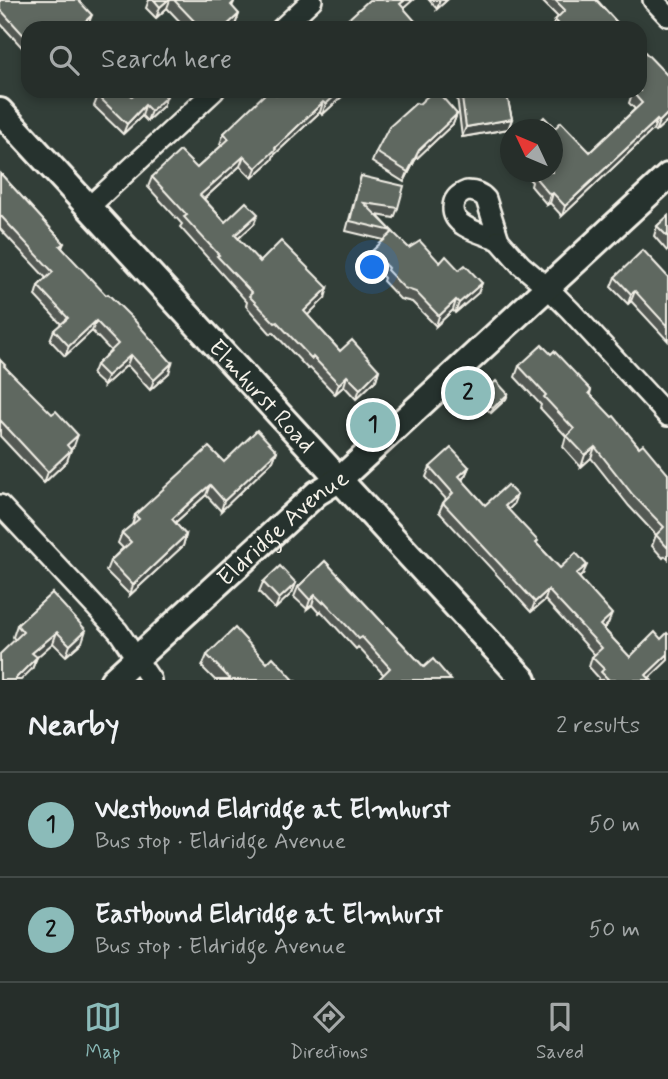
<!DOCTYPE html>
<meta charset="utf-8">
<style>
body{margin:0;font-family:Mynerve,sans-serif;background:#2e3632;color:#f1f3f6}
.compass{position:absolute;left:500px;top:119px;width:63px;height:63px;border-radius:50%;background:#262e2a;box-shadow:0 4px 10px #0003;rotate:314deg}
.you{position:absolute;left:373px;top:268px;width:24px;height:24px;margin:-18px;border:5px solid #fff;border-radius:50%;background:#1a73e8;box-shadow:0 0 0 10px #1a73e833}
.badge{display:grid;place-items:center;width:46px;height:46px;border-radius:50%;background:#8bbbb9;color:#111;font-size:23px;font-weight:700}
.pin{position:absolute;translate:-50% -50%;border:4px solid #fff;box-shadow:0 2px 7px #0006}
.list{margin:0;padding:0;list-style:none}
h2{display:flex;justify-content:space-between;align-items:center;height:91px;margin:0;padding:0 28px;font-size:30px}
h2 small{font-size:23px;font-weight:400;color:#a4a8a8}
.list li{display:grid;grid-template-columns:46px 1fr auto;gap:21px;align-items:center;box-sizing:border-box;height:105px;padding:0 28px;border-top:2px solid #424a47}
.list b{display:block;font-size:26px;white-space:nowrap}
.list p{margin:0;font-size:23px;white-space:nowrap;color:#a4a8a8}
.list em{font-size:23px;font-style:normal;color:#a4a8a8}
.icon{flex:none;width:38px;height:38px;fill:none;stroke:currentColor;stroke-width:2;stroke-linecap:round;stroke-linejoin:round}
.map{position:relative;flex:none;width:668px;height:680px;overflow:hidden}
.search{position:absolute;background:#262e2a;box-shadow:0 4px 10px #0003;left:21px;right:21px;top:21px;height:77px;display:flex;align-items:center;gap:18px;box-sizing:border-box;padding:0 24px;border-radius:21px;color:#a4a8a8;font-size:26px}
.sheet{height:301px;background:#262e2a}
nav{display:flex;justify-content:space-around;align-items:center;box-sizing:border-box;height:98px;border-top:2px solid #424a47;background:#262e2a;font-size:19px;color:#a4a8a8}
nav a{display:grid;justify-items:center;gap:4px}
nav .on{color:#8bbbb9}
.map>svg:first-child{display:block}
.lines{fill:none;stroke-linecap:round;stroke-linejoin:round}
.minor-casing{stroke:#f4f1e8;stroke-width:24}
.tertiary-casing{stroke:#f4f1e8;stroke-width:30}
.minor{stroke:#26332d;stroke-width:19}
.tertiary{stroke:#26332d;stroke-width:24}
.wall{fill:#525953;stroke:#f4f1e8;stroke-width:2}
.shaded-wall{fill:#424944;stroke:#f4f1e8;stroke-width:2}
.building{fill:#5f6861;stroke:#f4f1e8;stroke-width:2}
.labels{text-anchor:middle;stroke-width:5;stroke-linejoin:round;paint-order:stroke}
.street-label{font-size:24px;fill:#f4f1e8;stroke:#26332d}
</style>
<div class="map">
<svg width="668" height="680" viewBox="0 0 668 680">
<rect width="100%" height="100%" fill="#323e38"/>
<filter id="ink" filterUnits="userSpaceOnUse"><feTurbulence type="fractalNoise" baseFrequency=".0143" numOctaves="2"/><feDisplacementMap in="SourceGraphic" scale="14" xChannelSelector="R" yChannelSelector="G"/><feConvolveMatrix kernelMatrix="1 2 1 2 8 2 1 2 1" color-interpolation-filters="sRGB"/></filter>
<g filter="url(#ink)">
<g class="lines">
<g class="minor-casing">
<g id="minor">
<polyline points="653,0 668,16"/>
<polyline points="282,28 312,0"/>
<path d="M467,191C475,191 481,193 486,199L499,240C485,234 452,228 453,208C453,199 459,194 467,191Z"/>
<polyline points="89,207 214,91"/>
<polyline points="499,240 521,265 547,287 570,310 668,416"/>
<polyline points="0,505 118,631 151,680"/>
</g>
</g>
<g class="tertiary-casing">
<g id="tertiary">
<path id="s1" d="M0,111L524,680"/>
<path id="s2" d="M113,680L317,493L340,479L668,176"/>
</g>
</g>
<use href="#minor" class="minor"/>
<use href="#tertiary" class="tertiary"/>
</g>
<g class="wall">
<polygon points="0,0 88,25 28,28 28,54 0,23"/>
<polygon points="149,0 233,0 234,2 232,7 239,14 235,25 232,28 186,28 167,8 156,18 146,8"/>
<polygon points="429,0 447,0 437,9"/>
<polygon points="541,0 597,0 622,28 552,28 555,20 558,17"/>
<polygon points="348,91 322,115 320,112 274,155 272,160 252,178 240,166 204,199 225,222 254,224 238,239 260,262 325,298 307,315 340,351 379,370 376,380 356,399 344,386 335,394 310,368 308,369 273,332 271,334 246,306 247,302 180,227 182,224 148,187 152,177 197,168 222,145 220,144 224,133 276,94"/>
<polygon points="458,91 506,91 512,119 508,129 462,137 457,96"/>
<polygon points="625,91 640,91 668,120 655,132 653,130 562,216 550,203 547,205 531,186 532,182 523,172 552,172 555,128 590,152 635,109 629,103 631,97"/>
<polygon points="98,96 132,96 163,106 147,121 142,116 123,134 94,106"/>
<polygon points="419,104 457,114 453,124 415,160 404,182 372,162 376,152"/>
<polygon points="0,173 64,243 62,248 169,373 150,390 127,365 104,386 92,375 96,365 111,351 92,331 65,356 50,340 54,330 61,324 35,296 38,286 46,278 0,229"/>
<polygon points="361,176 398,208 394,218 377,215 392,231 391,234 409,248 459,270 482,283 478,293 455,313 453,310 436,326 412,302 400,299 383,281 384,278 369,261 372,251 384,240 346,231"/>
<polygon points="668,216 668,250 667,251 654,236 657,226"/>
<polygon points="615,277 668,277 668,341 631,301 628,304 611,287"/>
<polygon points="551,354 591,390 590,394 639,447 668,474 668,559 665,556 663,558 652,546 656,535 629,506 591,458 581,467 563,447 566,436 540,408 541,405 515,377 519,366"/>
<polygon points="0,360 5,367 74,446 70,449 67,461 44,483 0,436"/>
<polygon points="508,394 506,399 491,413 479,401 481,395"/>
<polygon points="277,451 273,461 221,511 206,495 175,523 186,535 183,546 130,595 106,571 110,561 123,548 118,543 122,533 132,525 135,515 224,462"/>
<polygon points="430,467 469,467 465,476 462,480 485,505 513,505 508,510 537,544 560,568 583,574 579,578 608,624 604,629 651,680 598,680 599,678 589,667 592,657 595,655 545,600 531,612 439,512 443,503 446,499 426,477"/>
<polygon points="325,561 424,667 451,680 384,675 358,647 356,649 321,611 319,613 312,605 307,609 294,597 298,587"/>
<polygon points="263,582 296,583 292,593 275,609 259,592"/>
<polygon points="52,593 82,642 66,656 53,643 37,657 32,669 13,637 17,625"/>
<polygon points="207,655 267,663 294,680 215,680 202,667"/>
</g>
<g class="shaded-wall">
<polygon points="168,0 170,0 167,8 156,18 160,7"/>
<polygon points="405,0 413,0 396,15 400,4"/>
<polygon points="440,0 447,0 437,9"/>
<polygon points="239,14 235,25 232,28 224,28"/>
<polygon points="92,15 88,25 85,28 78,28"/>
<polygon points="340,91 348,91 322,115 326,104"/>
<polygon points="167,96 163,106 147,121 151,111"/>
<polygon points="323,102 320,112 274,155 272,160 252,178 256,168 275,148"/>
<polygon points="145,105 142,116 123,134 127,124"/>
<polygon points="668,113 668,120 655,132 659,122"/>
<polygon points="457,114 453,124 415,160 404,182 408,172 419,150"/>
<polygon points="512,119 508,129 462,137 466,127"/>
<polygon points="657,120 653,130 562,216 565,206"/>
<polygon points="244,156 240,166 196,206 200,195"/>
<polygon points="553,193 550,203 547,205 550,195"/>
<polygon points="258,214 254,224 231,245 235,235"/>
<polygon points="482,283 478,293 455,313 459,303"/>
<polygon points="328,288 325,298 301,322 304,311"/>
<polygon points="635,291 631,301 628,304 631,294"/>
<polygon points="456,300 453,310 436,326 439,316"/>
<polygon points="96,321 92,331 65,356 69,346"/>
<polygon points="131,355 127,365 104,386 107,376"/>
<polygon points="172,363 169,373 150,390 154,380"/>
<polygon points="379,370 376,380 356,399 360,389"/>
<polygon points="347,376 344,386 335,394 339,384"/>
<polygon points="508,394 506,399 491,413 493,408"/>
<polygon points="78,435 74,446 63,456 67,445"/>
<polygon points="595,447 591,458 581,467 585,455"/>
<polygon points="71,450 67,461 44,483 48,472"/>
<polygon points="277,451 273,461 221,511 224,501"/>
<polygon points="469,467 465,476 455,486 459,476"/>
<polygon points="210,485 206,495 168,529 172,519"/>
<polygon points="517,495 513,505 502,516 505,506"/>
<polygon points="186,535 183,546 130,595 133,585"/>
<polygon points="587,565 583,574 572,584 576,574"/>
<polygon points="296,583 292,593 275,609 279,599"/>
<polygon points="548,590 545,600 531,612 535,602"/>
<polygon points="315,595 312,605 307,609 310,600"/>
<polygon points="612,614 608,624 597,635 600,625"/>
<polygon points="86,630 82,642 66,656 70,645"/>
<polygon points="57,632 53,643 28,665 32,653"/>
<polygon points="668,654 668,660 647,680 646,675"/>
<polygon points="37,657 32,669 21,680 14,680"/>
</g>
<g class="building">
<polygon points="0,0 78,0 92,15 78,28 28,28 28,40 0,9"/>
<polygon points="154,0 168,0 160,7"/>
<polygon points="174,0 233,0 234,2 231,5 239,14 224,28 195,28 198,25"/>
<polygon points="369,0 405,0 400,4 415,21 408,28 337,28 344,21 345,22"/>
<polygon points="555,0 596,0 622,28 562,28 555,20 565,10"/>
<polygon points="640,47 668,76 668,113 659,122 657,120 565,206 553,193 550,195 534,176 537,173 535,172 552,172 552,130 531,130 544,117 555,128 561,122 590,152 642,103 633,93 635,91 640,91"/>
<polygon points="103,91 127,91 132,96 138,91 163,91 167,96 151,111 145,105 127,124 98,96"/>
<polygon points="268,91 273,91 276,94 279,91 340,91 326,104 323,102 275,148 276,149 256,168 244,156 200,195 225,222 246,202 258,214 235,235 260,262 281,241 328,288 304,311 340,351 352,340 379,370 360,389 347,376 339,384 313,357 312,359 277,322 275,323 249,296 252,293 217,256 219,255 184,217 187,215 152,177 180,151 197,168 229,139 224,133"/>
<polygon points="433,91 437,91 457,114 419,150 408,172 376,152 389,127 416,103 419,104"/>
<polygon points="461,91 506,91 512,119 466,127"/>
<polygon points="0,173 64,243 60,246 106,295 108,294 135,321 172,363 154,380 131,355 107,376 96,365 118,344 96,321 69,346 54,330 68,318 38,286 53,272 0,215"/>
<polygon points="361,176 404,186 398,208 364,203 392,231 350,221"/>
<polygon points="668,216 668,237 657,226"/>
<polygon points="393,232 409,248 420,241 440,263 446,256 459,270 465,265 482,283 459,303 456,300 439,316 416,292 404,288 387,270 388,268 372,251"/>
<polygon points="643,250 668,277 668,327 635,291 631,294 615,277"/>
<polygon points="542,345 551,354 554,351 591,390 589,393 612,417 614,416 639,447 643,444 668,474 668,546 667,547 656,535 664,527 633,495 595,447 585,455 567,436 574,429 544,397 546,395 519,366"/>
<polygon points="0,360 5,365 4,366 52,414 56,411 78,435 67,445 71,450 48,472 0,420"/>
<polygon points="496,381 508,394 493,408 481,395"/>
<polygon points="257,430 277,451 224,501 210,485 187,505 172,519 186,535 133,585 110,561 131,542 122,533 139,519 135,515 209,447 224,462"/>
<polygon points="451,448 469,467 459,476 485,505 507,485 517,495 505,506 538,541 536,543 560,568 576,553 587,565 576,574 612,614 600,625 630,657 655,632 661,639 667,633 668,634 668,654 646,675 651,680 609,680 601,672 604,669 592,657 602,648 548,590 535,602 443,503 453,493 430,467"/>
<polygon points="325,561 424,667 433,659 451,680 378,680 390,668 362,637 359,639 324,601 323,603 315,595 310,600 298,587"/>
<polygon points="280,566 296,583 279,599 263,582"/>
<polygon points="52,593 86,630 70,645 57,632 32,653 37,657 14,680 0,680 0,654 23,632 17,625"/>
<polygon points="235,628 267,663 273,657 294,680 231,680 207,655"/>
</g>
</g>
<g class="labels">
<g class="street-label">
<text dy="8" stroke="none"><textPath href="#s1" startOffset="387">Elmhurst Road</textPath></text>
<text dy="8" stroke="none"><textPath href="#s2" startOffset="228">Eldridge Avenue</textPath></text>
</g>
</g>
</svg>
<svg class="compass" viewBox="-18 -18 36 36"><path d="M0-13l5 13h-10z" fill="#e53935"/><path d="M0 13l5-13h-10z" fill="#a4a8a8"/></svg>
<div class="you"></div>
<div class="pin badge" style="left:373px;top:425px">1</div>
<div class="pin badge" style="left:468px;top:393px">2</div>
<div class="search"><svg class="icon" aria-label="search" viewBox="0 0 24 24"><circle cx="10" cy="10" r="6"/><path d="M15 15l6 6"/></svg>Search here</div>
</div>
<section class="sheet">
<h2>Nearby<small>2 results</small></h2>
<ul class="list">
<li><span class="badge">1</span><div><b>Westbound Eldridge at Elmhurst</b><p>Bus stop · Eldridge Avenue</p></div><em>50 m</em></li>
<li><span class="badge">2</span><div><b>Eastbound Eldridge at Elmhurst</b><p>Bus stop · Eldridge Avenue</p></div><em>50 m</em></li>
</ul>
</section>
<nav>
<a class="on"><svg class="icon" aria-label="map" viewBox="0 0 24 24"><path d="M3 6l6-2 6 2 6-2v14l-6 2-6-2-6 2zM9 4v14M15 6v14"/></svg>Map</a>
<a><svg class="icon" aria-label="directions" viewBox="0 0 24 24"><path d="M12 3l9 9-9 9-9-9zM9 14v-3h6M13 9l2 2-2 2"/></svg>Directions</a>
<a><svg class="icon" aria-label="saved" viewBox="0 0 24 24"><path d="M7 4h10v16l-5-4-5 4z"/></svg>Saved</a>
</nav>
